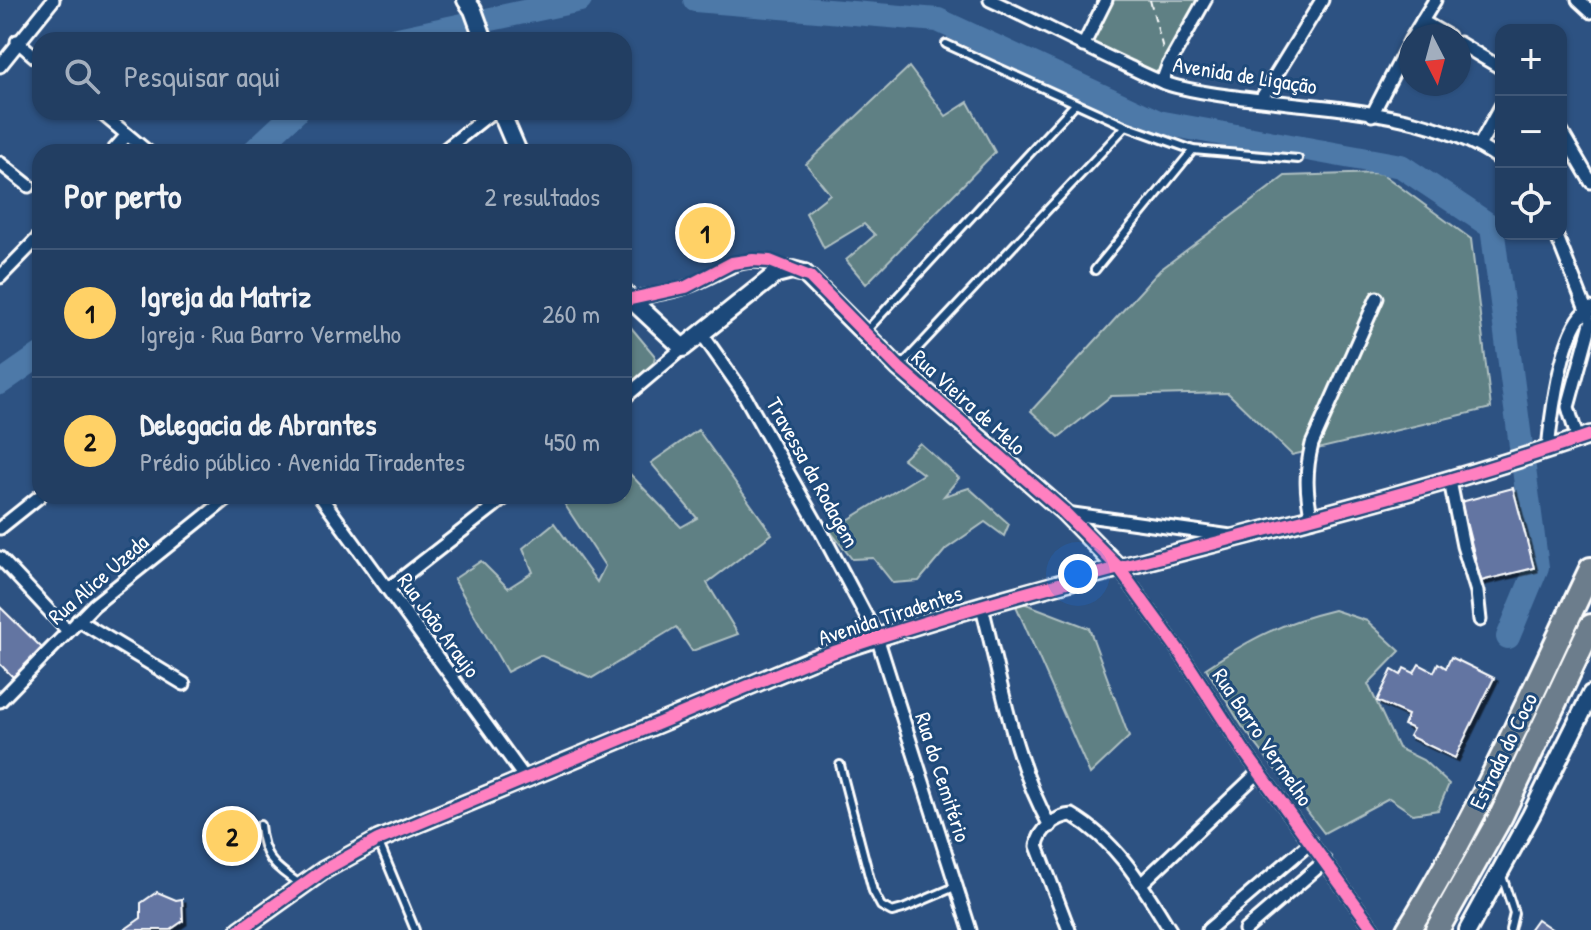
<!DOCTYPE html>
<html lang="pt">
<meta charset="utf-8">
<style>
body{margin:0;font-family:"Patrick Hand",sans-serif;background:#2e496b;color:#f1f3f6}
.controls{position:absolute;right:24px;top:24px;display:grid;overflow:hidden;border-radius:16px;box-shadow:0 2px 6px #0004}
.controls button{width:72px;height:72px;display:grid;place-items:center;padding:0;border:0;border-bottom:2px solid #3f5777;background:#223e62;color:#f1f3f6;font:40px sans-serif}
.compass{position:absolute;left:1399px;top:24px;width:72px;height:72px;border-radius:50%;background:#223e62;box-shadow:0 2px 6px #0004;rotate:174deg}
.you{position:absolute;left:1078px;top:574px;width:28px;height:28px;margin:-20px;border:6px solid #fff;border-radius:50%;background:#1a73e8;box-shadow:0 0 0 12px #1a73e833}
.badge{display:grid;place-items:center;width:52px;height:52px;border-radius:50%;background:#ffd166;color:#111;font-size:26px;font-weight:700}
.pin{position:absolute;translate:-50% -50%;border:4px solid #fff;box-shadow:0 2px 8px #0006}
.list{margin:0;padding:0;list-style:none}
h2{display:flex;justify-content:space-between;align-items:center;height:104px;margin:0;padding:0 32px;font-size:34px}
h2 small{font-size:26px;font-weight:400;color:#a2aebe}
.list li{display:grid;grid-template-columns:52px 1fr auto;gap:24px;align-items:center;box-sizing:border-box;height:128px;padding:0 32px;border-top:2px solid #3f5777}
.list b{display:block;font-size:30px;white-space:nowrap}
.list p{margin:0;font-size:26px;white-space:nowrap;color:#a2aebe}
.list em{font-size:26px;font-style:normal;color:#a2aebe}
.icon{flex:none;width:44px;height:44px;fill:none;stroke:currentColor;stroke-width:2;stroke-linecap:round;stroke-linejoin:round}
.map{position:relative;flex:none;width:1591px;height:930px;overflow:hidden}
.search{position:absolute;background:#223e62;box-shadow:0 2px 6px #0004;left:32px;top:32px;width:600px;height:88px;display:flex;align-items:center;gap:20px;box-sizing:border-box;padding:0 28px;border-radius:24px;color:#a2aebe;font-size:30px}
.panel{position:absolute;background:#223e62;box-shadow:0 2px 6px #0004;left:32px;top:144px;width:600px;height:360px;border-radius:24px}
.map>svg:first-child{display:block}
.green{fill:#5f8084;stroke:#afc0c2;stroke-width:2}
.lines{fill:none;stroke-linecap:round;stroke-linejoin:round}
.river{stroke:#4d79a8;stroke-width:24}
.building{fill:#6474a2;stroke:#fff;stroke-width:2;filter:url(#shadow)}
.lane-casing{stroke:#fff;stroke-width:12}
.street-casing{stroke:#fff;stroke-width:17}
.secondary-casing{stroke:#fff;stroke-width:22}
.highway-casing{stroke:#fff;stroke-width:28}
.path{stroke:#fff;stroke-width:2;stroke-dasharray:8 6;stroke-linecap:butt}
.lane{stroke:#1f4a7a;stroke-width:6}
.street{stroke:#1f4a7a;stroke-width:11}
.secondary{stroke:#1f4a7a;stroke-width:16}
.highway{stroke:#6c7d8c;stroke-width:22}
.cycleway-casing{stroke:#1f4a7a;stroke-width:17}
.cycleway{stroke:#ff80c0;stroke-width:12}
.labels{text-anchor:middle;stroke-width:6;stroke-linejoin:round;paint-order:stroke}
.street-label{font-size:22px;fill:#fff;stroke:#1f4a7a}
</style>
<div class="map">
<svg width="1591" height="930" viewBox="0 0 1591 930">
<defs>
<filter id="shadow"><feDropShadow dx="3.5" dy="3.5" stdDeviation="0" flood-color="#0009"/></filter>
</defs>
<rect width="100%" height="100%" fill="#2d5282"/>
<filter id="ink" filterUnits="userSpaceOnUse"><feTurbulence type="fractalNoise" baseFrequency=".0125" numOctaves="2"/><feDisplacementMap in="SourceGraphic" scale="16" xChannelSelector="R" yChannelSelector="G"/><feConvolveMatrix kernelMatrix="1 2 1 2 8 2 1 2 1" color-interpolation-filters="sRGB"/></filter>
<g filter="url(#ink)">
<g class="green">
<polygon points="1106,0 1209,0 1162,83 1083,47"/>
<polygon points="909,67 946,116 968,102 995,152 866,284 846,260 875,235 864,224 824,248 806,213 830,194 806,164"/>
<polygon points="1381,173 1471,239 1491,408 1292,455 1228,393 1111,396 1059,437 1031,411 1160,270 1285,176"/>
<polygon points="624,319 655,356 652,370 624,393"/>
<polygon points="698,430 772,534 707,583 738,634 692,651 676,627 592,678 540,655 507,672 454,579 481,561 508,588 533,572 523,548 554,523 597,582 605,566 565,505 583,496 624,496 624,475 629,473 681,527 697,518 651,463"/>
<polygon points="920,443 959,478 944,496 969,488 1009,524 1004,536 985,522 946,549 919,581 893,583 873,558 852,559 830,531 923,474 903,459"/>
<polygon points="1013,599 1089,628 1129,737 1090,774"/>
<path d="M1334,610L1367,621L1400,651L1368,684L1398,748L1423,760L1449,784L1438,810L1413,814L1389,798L1324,833L1242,726L1206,668C1252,638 1280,623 1334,610Z"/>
</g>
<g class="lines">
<g class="river">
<polyline points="695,0 938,20 1158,122 1401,166 1492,227 1537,567 1508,637"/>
<polyline points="393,40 580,0"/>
<polyline points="253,152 296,112"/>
<polyline points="0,383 40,355"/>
</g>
</g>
<g class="building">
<polygon points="1513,488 1534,568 1481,581 1461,502"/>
<polygon points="0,607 42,648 13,677 0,664"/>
<polygon points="1451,657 1494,678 1455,758 1409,736 1413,729 1404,725 1408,715 1377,701 1392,670 1401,675 1404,668 1414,673 1419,664 1434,672 1438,663 1446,668"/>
<polygon points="157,892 176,900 182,899 183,921 170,930 124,930 141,918 141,903"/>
<polygon points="1537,919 1553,930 1529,930"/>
</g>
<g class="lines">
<g class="lane-casing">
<g id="lane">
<polyline points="946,44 1126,126 1193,150 1298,159"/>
<polyline points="1095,270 1193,150"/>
<polyline points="866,331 1075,104"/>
<polyline points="901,366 1126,126"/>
<polyline points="840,765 873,891 881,906 892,912 903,909 957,886"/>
<path d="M260,825C263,859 274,866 301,885"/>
<polyline points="379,843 415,930"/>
<polyline points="1502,876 1514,913 1510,930"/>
</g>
</g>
<g class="street-casing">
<g id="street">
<path d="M990,0C1036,21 1081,45 1127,66C1144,74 1160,83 1178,87C1278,111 1415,98 1501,160"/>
<polyline points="1578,0 1591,12"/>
<polyline points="1422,21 1448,36"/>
<polyline points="1413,36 1435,0"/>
<polyline points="17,41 40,61"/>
<polyline points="1459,43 1501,68"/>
<polyline points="1083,46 1106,0"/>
<polyline points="0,66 53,0"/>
<polyline points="1162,82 1168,66 1205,0"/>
<polyline points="1261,99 1322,0"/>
<polyline points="100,112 148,152"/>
<polyline points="1372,115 1411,39"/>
<polyline points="1561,131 1591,182"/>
<polyline points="1479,146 1501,106"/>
<polyline points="112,152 127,135"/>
<polyline points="442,152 492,112"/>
<polyline points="0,163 29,186"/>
<polyline points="1556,234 1588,315"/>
<polyline points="0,277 40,236"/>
<path d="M631,299C649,295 669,293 686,287C732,270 739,249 792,270"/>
<polyline points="702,334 742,391 821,531 877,637 970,930"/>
<polyline points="624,398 683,348"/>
<polyline points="1578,440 1568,407 1591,323"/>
<path d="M1548,449C1551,419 1562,320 1591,308"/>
<polyline points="1450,481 1463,546 1477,592 1480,620"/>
<polyline points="320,496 525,778"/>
<polyline points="1066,513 1231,536"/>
<path d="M1312,520C1306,493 1305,472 1312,444L1377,298"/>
<polyline points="0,528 40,496"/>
<polyline points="0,558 67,630"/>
<polyline points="1118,567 1182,655 1244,751 1374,930"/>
<polyline points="389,588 507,496"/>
<path d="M982,607C1001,680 1013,760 1050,826"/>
<polyline points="78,620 184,684"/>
<polyline points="0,701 94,605 230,496"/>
<polyline points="1142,883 1259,772"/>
<path d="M1069,930L1037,846C1039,830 1056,816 1072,815C1118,842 1143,886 1170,930"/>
<polyline points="1208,930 1311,842"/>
<polyline points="1245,930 1325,861"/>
</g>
</g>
<g class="secondary-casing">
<g id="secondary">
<polyline points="466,0 473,10 484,40"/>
<polyline points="501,112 518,152"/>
<polyline points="624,293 683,348 776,274 792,270 804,273 899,368 1064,512 1118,567"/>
<path d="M240,930L324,870L378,840L811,660C1067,569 1334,524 1591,435"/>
<polyline points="1468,930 1531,815 1591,694"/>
</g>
</g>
<g class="highway-casing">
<g id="highway">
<path d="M1408,930C1479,816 1533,690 1591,569"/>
<polyline points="1437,930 1501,816 1591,626"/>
</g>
</g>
<polyline class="path" points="1150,0 1163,49"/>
<use href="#lane" class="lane"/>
<use href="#street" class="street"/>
<use href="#secondary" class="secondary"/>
<use href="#highway" class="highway"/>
<g class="cycleway-casing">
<g id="cycleway">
<polyline points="631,299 686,287 732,263 753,260 770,261 810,277 899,368 1064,512 1118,567 1182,655 1244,751 1374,930"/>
<path d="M240,930L324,870L378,840L811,660C1067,569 1334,524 1591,435"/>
</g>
</g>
<use href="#cycleway" class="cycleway"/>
</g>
</g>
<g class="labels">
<g class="street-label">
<text transform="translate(1245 75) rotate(9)" y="8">Avenida de Ligação</text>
<text transform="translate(969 402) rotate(42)" y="8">Rua Vieira de Melo</text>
<text transform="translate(813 472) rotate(61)" y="8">Travessa da Rodagem</text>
<text transform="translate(98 579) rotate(-41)" y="8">Rua Alice Uzeda</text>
<text transform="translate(890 615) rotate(-18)" y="8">Avenida Tiradentes</text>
<text transform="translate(439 625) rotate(54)" y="8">Rua João Araujo</text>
<text transform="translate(1263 737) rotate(56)" y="8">Rua Barro Vermelho</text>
<text transform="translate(1503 751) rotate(-64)" y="8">Estrada do Coco</text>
<text transform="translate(943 777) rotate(72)" y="8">Rua do Cemitério</text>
</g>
</g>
</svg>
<div class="controls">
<button>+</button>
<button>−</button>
<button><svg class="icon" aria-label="locate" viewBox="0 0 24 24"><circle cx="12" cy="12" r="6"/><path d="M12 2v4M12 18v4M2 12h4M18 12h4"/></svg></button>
</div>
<svg class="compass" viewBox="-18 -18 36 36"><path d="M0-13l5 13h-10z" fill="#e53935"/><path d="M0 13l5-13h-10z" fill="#a2aebe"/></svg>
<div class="you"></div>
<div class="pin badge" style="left:705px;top:233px">1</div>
<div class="pin badge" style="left:232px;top:836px">2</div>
<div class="search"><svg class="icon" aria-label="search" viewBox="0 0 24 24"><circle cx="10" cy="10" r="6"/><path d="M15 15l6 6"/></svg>Pesquisar aqui</div>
<section class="panel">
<h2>Por perto<small>2 resultados</small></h2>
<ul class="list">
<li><span class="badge">1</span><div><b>Igreja da Matriz</b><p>Igreja · Rua Barro Vermelho</p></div><em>260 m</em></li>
<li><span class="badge">2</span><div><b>Delegacia de Abrantes</b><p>Prédio público · Avenida Tiradentes</p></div><em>450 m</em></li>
</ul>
</section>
</div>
